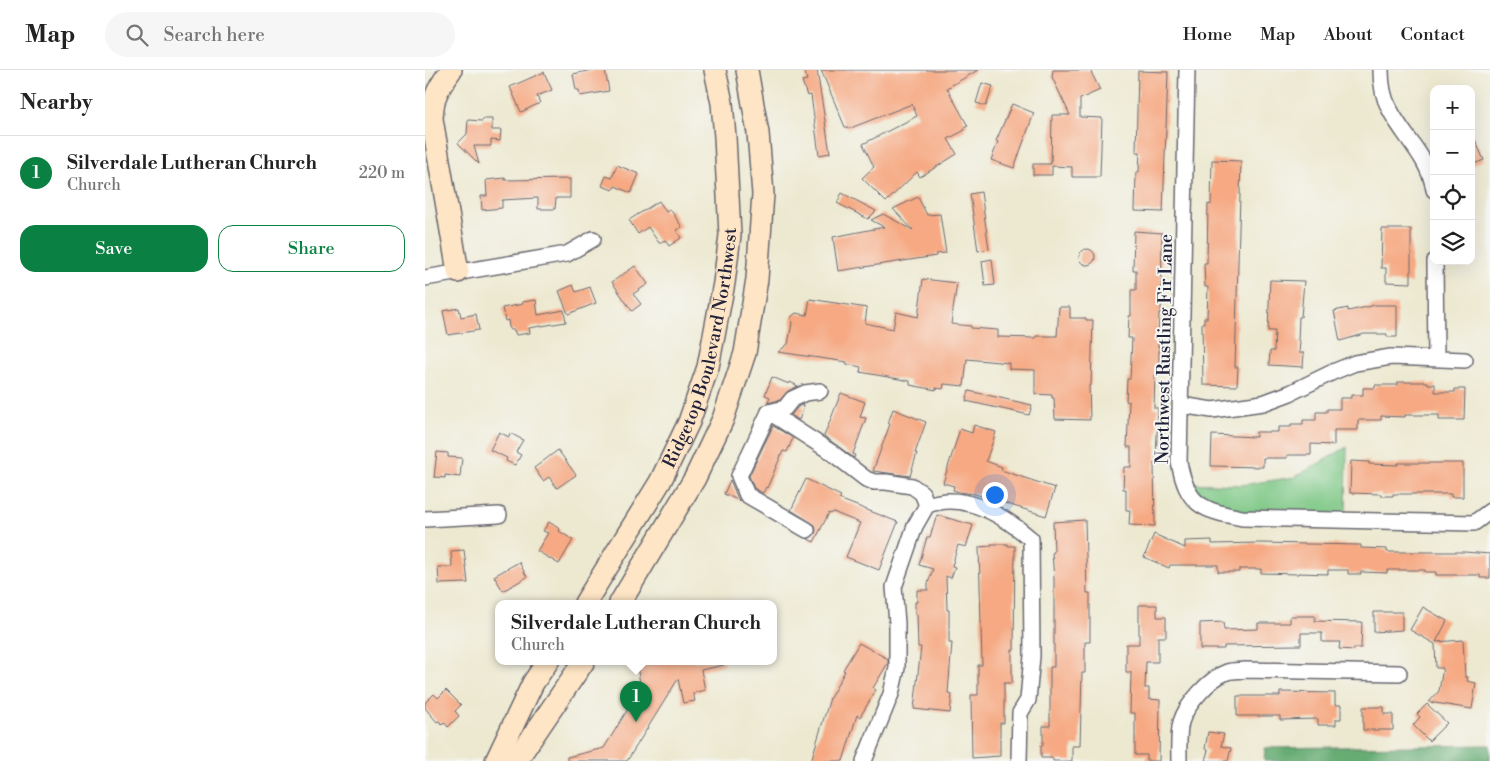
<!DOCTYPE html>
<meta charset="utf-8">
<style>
body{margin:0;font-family:"Libre Bodoni",serif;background:#f6f6f6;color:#222}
.controls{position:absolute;right:15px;top:15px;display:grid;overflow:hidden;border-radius:10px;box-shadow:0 5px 20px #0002}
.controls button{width:45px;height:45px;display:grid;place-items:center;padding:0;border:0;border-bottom:1px solid #e0e0e0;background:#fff;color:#222;font:25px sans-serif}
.you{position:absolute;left:569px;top:424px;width:18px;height:18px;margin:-12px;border:4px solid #fff;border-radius:50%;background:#1a73e8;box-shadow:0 0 0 8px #1a73e833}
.badge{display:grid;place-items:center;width:32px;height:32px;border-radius:50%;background:#0b8043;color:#fff;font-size:16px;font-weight:700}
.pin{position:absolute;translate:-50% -41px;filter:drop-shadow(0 1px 2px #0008)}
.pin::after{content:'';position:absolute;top:26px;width:18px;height:15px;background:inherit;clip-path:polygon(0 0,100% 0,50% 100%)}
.popup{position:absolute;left:70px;top:530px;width:282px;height:65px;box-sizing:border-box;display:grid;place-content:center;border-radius:10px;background:#fff;filter:drop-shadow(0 1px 4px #0005);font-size:16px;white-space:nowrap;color:#767676}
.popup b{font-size:19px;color:#222}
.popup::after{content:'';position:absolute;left:50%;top:100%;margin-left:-10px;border:10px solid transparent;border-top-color:#fff}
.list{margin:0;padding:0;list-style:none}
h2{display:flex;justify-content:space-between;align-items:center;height:65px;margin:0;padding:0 20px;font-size:21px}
h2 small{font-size:16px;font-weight:400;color:#767676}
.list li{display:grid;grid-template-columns:32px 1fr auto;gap:15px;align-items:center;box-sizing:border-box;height:75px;padding:0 20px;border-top:1px solid #e0e0e0}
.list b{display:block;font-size:19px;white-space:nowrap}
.list p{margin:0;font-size:16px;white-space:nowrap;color:#767676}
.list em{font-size:16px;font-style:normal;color:#767676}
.actions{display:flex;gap:10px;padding:15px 20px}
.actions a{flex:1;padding:11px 0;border:1px solid #0b8043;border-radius:15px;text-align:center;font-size:18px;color:#0b8043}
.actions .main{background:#0b8043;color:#fff}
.icon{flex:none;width:28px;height:28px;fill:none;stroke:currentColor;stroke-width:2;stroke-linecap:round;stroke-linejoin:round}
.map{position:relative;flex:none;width:1065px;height:691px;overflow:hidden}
header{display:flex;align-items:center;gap:30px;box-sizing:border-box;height:70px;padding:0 25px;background:#fff;border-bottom:1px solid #e0e0e0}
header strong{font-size:24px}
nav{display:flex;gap:28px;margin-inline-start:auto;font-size:18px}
.search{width:350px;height:45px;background:#f6f6f6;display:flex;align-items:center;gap:12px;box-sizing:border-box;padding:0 18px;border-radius:28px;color:#767676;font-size:19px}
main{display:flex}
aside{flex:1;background:#fff}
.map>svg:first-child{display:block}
.green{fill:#7ec886;stroke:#507560}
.forest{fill:#66ac73;stroke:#446757}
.building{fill:#f6a982}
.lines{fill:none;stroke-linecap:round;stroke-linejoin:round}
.street-casing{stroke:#696870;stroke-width:18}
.secondary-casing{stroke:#696870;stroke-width:24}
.street{stroke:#fff;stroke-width:15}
.secondary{stroke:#fee5c5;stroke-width:21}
.labels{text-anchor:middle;stroke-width:4;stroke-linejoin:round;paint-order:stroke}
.street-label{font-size:18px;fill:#22223b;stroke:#f6f6f2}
</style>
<header>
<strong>Map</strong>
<div class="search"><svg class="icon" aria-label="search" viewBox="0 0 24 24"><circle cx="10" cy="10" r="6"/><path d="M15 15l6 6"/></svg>Search here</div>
<nav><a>Home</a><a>Map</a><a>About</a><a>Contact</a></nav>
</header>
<main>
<aside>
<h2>Nearby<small></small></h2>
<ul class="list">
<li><span class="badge">1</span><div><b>Silverdale Lutheran Church</b><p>Church</p></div><em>220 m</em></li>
</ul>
<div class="actions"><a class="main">Save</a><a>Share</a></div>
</aside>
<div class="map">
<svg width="1065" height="691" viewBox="0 0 1065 691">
<rect width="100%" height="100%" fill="#f6f6f2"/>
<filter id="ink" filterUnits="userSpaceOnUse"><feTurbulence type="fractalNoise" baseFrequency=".02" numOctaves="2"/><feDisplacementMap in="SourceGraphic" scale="10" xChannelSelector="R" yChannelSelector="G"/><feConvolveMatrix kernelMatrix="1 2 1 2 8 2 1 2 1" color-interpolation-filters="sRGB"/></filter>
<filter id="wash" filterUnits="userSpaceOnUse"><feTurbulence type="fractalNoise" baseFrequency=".0096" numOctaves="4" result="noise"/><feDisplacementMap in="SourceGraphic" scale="20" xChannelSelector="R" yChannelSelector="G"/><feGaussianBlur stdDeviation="1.12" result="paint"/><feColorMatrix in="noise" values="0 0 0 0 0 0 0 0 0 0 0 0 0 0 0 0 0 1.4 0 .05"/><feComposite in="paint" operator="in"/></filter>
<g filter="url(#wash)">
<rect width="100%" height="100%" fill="#ede9d1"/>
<polygon class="green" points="922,377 921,450 791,443 761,413 816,415 870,407"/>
<polygon class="forest" points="1065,675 1065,691 839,691 840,678"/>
<g id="blocks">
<g class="building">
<polygon points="167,0 180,0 184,21 155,26 154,20 151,20 148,4"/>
<polygon points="379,0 392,0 405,83 394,85 386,25 382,26 377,11 382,10"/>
<polygon points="396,0 553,0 522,18 543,56 539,58 540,60 523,69 532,84 495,107 492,102 461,132 437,108 449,97 438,74 492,46 487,34 423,59 422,57 420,57"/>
<polygon points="628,0 665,0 675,20 655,29 655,47 677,48 675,107 647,107 647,97 627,96 627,105 608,105 608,94 626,94 627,45 645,45 627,7"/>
<polygon points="713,1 743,2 738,142 710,141 711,102 714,102 715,82 711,82"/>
<polygon points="119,2 127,20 112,26 115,33 96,42 85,17"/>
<polygon points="557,13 568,16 561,36 551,33"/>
<polygon points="587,34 609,43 589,98 566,90 573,72 571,71"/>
<polygon points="59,49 67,49 67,60 76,60 75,71 66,70 66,76 49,76 54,94 33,73 42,64 43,50 57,51"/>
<polygon points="1046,61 1059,90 1046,95"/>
<polygon points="787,90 816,91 810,297 813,297 812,316 778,315 777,253 779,253 779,248 782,248 783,217 780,217 779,193 782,193 783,134 786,135"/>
<polygon points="192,95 214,104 206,123 190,116 188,120 177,116 181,106 187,108"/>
<polygon points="80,108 80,110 145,109 145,128 131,128 130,139 113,139 113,128 77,130 77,138 57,140 56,126 62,126 61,110"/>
<polygon points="556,122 564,179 553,181 545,124"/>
<polygon points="417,123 451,141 443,149 412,133"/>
<polygon points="493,127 502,145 515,144 521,183 511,184 511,186 413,201 408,167 459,157 446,150 458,144 488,160 468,139"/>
<polygon points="234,131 241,142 245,139 257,157 251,160 256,168 244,176 240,170 234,173 223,157 213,164 204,150"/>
<polygon points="957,159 986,159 986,213 961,212 961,198 956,198"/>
<polygon points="709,161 737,163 736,243 734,243 733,277 734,277 734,305 730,305 729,338 733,338 731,393 729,393 730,456 704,455 705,440 701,440 701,419 698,419 699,397 706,397 706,377 702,377 704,332 701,331 702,309 705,309 707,268 703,268 704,246 706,246 706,220 711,220 711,200 708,200"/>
<circle cx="662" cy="187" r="8"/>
<polygon points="567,189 570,215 560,216 557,191"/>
<polygon points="210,196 223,214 208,224 216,234 207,241 187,212"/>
<polygon points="498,209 532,213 526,254 546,256 546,258 573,260 573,267 611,268 611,266 632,266 634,237 645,237 645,248 661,248 661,250 668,250 666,315 664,315 665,350 630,349 629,328 627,328 627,325 610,324 610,300 584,299 584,293 542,289 539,316 519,314 518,319 511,318 511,320 485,315 485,311 435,302 436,297 421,294 422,292 353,282 363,274 367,253 366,247 371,243 382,245 385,229 442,238 440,253 468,259 471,242 493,247"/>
<polygon points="845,210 879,211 876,247 874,247 873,271 875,271 874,283 879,283 878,297 844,295 845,281 849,281 850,261 843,261"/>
<polygon points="148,215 151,222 165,217 171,233 143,244 134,221"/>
<polygon points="111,230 113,245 139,240 141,252 104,258 105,263 91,265 89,260 86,260 84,257 83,250 80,251 77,238 98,234 97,232"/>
<polygon points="947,235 972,235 972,267 962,267 962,264 939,264 915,271 909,241 923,238 923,241 947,236"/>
<polygon points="34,238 36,247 51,244 54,260 23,265 18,241"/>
<polygon points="347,307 364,314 365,312 373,316 363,321 355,330 342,333 345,327 340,325"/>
<polygon points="973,312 1003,312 1003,314 1010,314 1010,322 1030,322 1030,319 1040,319 1039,350 1014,350 1014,345 980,345 980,347 956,346 956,350 933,350 933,360 909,360 909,375 886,374 886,385 862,385 862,388 838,388 838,397 786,396 787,365 831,367 831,362 853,362 853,357 866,357 866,354 878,354 878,350 891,350 891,342 902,342 902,339 915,339 915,328 926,328 926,325 938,325 938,318 950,318 950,315 973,315"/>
<polygon points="544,321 607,335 604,345 541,331"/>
<polygon points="416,323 440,332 435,347 441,348 428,384 430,385 429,388 399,366"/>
<polygon points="378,334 377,337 379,337 374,350 366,345 373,337"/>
<polygon points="468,339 501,352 490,383 492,383 485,406 448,401 465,354 463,353"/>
<polygon points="549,355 571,362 561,391 577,397 576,400 630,418 621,446 550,424 534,422 528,420 529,416 518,413 535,359 547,363"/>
<polygon points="348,356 368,368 362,382 358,381 342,418 341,417 338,423 329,418 324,406"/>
<polygon points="74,362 84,367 85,363 98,370 91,382 96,385 90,395 81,391 82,388 65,380"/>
<polygon points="133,380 151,405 132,418 124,407 118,411 109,398"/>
<polygon points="12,382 23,383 23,387 37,388 35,407 20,405 20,408 9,407"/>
<polygon points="926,391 944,392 944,394 973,395 973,393 1038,393 1038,427 1026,427 1026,424 968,424 968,426 956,426 956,424 925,423"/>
<polygon points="381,409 416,426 414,429 473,452 454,500 421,487 435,453 408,442 406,444 404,443 389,472 383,469 390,464 391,460 390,455 366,440"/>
<polygon points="305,410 313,429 315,431 299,424"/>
<polygon points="512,445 548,455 541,477 533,475 527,496 530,497 526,508 521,506 522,540 524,540 524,573 527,573 523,623 527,624 525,643 489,639 496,577 493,577 492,544 490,544 490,532 492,532 492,520 503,520 503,513 508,499 494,495 502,467 505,467"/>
<polygon points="660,450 662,523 665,523 665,572 660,572 660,603 657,603 655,676 647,676 647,691 628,691 628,688 616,688 616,675 618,675 618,656 625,656 625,597 629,597 629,509 627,483 629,482 628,452"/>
<polygon points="124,452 135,459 134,461 148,470 134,494 112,481 123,463 118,461"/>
<polygon points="729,464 760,478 760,471 787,470 787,474 834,473 936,475 936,478 962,479 962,482 1039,482 1065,484 1065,508 1055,508 1055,505 1011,505 1011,502 1000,502 1000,500 962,500 962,503 936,502 936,504 923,504 923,500 903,500 903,504 873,503 873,504 836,503 836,499 814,499 814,502 793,502 793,495 745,495 744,498 719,487"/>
<polygon points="566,474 583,474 583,476 590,476 589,580 587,580 587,613 579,613 579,653 575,653 575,686 547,688 546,625 553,625 553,595 557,595 554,477 566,476"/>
<polygon points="39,480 43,513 14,514 13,497 27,497 26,481"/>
<polygon points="94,492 102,507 78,521 69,506"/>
<polygon points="714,535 732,535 732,547 741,547 741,567 733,567 733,592 721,592 720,618 724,618 724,629 735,630 734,691 722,691 722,685 710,685 710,643 705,643 706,602 701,602 701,574 714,574"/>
<polygon points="998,537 1022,551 1011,572 1038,570 1040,607 1043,607 1042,611 1051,613 1047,639 1004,632 1014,621 1018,598 1011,598 1010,574 985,560"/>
<polygon points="949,542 977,542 977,560 949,562"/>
<polygon points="865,546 890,546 890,551 937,552 936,578 929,578 929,580 914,579 915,572 897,572 897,563 876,563 876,575 799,576 799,579 775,579 775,553 798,552 799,560 833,559 833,553 865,553"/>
<polygon points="434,573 463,589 463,593 448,618 451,620 435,647 432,645 418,691 386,691 405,628 420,601 418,600"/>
<polygon points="211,591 299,591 299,595 276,600 280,620 268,623 270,631 258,633 253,609 202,691 142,691 142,687 179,678 216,618"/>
<polygon points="21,620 36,635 30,641 34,646 23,657 19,652 17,654 14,651 12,652 0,638 0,633 9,624 13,628"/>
<polygon points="855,622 910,623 910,635 916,635 916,649 911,649 911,655 893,655 893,649 855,650 855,646 812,646 812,626 855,626"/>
<polygon points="1002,634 1022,653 1004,671 988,655 995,647 992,644"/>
<polygon points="938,637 959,637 959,644 968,644 968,660 938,660"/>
<polygon points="783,662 799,664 796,676 806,678 803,691 780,691 783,680 780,679"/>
</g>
</g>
</g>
<g filter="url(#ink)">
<use href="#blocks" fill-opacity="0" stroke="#696870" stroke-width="1"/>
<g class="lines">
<g class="street-casing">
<g id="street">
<path d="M762,0L754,392C762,435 776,440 817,448L1049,453L1065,441"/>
<path d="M956,0C956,12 958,27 964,38C978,67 1004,87 1009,120"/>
<polyline points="1010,191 1011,288"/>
<polyline points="0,208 142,184 168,169"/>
<polyline points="756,335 787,340 838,333 865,323 908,302 930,293 966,287 1040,290"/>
<polyline points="344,342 406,382 441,409 449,412 461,412 487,416 497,423 502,435"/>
<path d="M502,435C540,421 578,445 606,469L607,586L603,630L595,643L594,691"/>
<polyline points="0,449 74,445"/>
<polyline points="382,460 322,425 314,406 344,342 360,338 367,329 380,323 395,321"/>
<polyline points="439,691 466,624 472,598 472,553 469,517 490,456 502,435"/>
<path d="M754,691C754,679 753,664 756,652C761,635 785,608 802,602C808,600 815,601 821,600L974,603"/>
</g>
</g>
<g class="secondary-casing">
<g id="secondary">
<path d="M26,0C13,19 8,25 7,49L33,202"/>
<path id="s1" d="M160,533L235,412L264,352L283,297L299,213L305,165L300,67L297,33L290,0"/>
<polyline points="195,533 270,408 298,349 320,283 332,209 338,124 333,63 322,0"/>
<polyline points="71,691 108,613 123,591"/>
<polyline points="91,691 159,591"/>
</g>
</g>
<use href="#street" class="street"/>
<use href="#secondary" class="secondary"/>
</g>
</g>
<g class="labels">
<g class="street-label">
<text dy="6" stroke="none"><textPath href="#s1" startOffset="284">Ridgetop Boulevard Northwest</textPath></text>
<text transform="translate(739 279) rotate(-89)" y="6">Northwest Rustling Fir Lane</text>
</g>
</g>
</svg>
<div class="controls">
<button>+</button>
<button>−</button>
<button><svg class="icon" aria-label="locate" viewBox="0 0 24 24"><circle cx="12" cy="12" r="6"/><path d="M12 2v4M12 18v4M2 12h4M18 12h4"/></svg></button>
<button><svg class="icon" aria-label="layers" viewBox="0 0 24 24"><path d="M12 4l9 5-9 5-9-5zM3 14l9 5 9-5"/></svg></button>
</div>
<div class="you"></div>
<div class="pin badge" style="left:211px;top:652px">1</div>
<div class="popup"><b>Silverdale Lutheran Church</b>Church</div>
</div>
</main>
